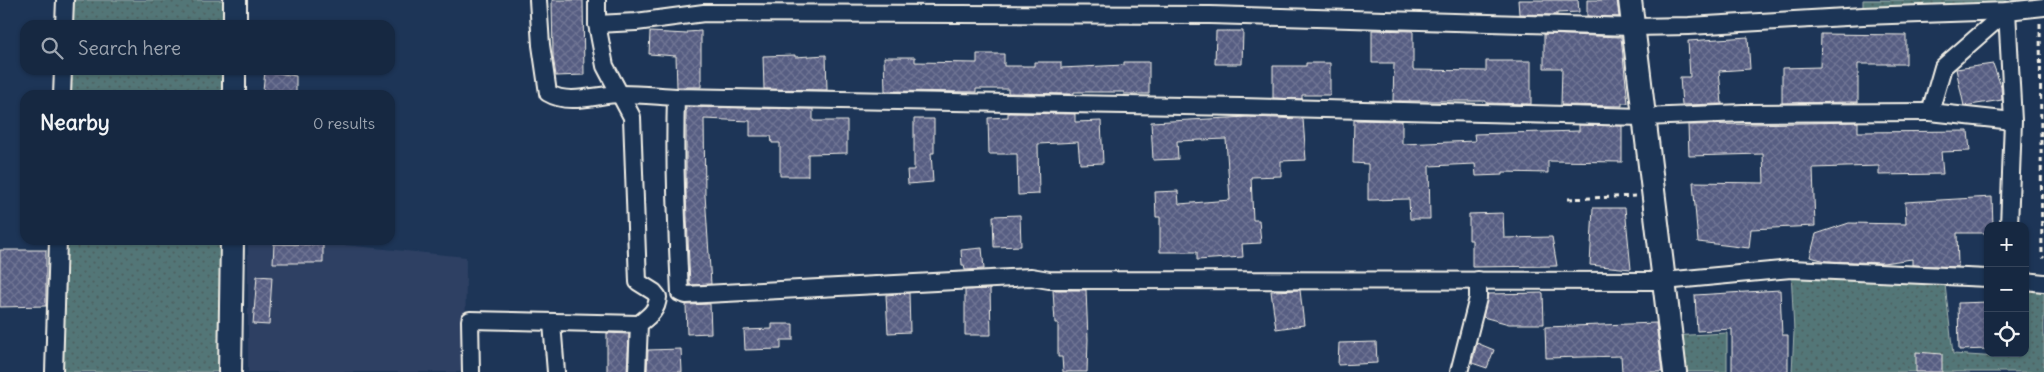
<!DOCTYPE html>
<meta charset="utf-8">
<style>
body{margin:0;font-family:Delius,sans-serif;background:#1f3048;color:#f1f3f6}
.controls{position:absolute;right:15px;bottom:15px;display:grid;overflow:hidden;border-radius:10px;box-shadow:0 1px 4px #0004}
.controls button{width:45px;height:45px;display:grid;place-items:center;padding:0;border:0;border-bottom:1px solid #35445a;background:#162841;color:#f1f3f6;font:25px sans-serif}
.list{margin:0;padding:0;list-style:none}
h2{display:flex;justify-content:space-between;align-items:center;height:65px;margin:0;padding:0 20px;font-size:21px}
h2 small{font-size:16px;font-weight:400;color:#9ea6b1}
.icon{flex:none;width:28px;height:28px;fill:none;stroke:currentColor;stroke-width:2;stroke-linecap:round;stroke-linejoin:round}
.map{position:relative;flex:none;width:2044px;height:372px;overflow:hidden}
.search{position:absolute;background:#162841;box-shadow:0 1px 4px #0004;left:20px;top:20px;width:375px;height:55px;display:flex;align-items:center;gap:12px;box-sizing:border-box;padding:0 18px;border-radius:15px;color:#9ea6b1;font-size:19px}
.panel{position:absolute;background:#162841;box-shadow:0 1px 4px #0004;left:20px;top:90px;width:375px;height:155px;border-radius:15px}
.map>svg:first-child{display:block}
.built{fill:#2e4164}
.grass{fill:url(#grass-dots);stroke:#a4b4b0}
.building{fill:url(#building-cross-hatch);stroke:#f4f1e8}
.lines{fill:none;stroke-linecap:round;stroke-linejoin:round}
.street-casing{stroke:#f4f1e8;stroke-width:20}
.secondary-casing{stroke:#f4f1e8;stroke-width:26}
.path{stroke:#f4f1e8;stroke-width:3;stroke-dasharray:5 4;stroke-linecap:butt}
.street{stroke:#1d3557;stroke-width:16}
.secondary{stroke:#1d3557;stroke-width:22}
</style>
<div class="map">
<svg width="2044" height="372" viewBox="0 0 2044 372">
<defs>
<pattern id="grass-dots" width="8" height="8" patternUnits="userSpaceOnUse" patternTransform="scale(1.25)"><rect width="8" height="8" fill="#537677"/><path d="M2 2h.1M6 6h.1" fill="none" stroke="#4e5f5e" stroke-width="1.8" stroke-linecap="round"/></pattern>
<pattern id="building-cross-hatch" width="8" height="8" patternUnits="userSpaceOnUse" patternTransform="scale(1.25)"><rect width="8" height="8" fill="#575d82"/><path d="M0 0l8 8M0 8l8-8" fill="none" stroke="#707594"/></pattern>
</defs>
<rect width="100%" height="100%" fill="#1d3557"/>
<filter id="ink" filterUnits="userSpaceOnUse"><feTurbulence type="fractalNoise" baseFrequency=".02" numOctaves="2"/><feDisplacementMap in="SourceGraphic" scale="10" xChannelSelector="R" yChannelSelector="G"/><feConvolveMatrix kernelMatrix="1 2 1 2 8 2 1 2 1" color-interpolation-filters="sRGB"/></filter>
<g filter="url(#ink)">
<polygon class="built" points="248,240 293,240 466,257 465,372 248,372"/>
<g class="grass">
<polygon points="71,0 230,0 230,25 70,25"/>
<polygon points="1863,0 2040,0 1863,16"/>
<polygon points="69,70 229,70 228,95 68,95"/>
<polygon points="63,240 225,240 222,372 58,372"/>
<polygon points="1791,269 1944,276 1953,354 1998,357 1998,353 2025,353 2025,282 2044,284 2044,372 1792,372 1794,332"/>
<polygon points="1727,333 1727,372 1675,372 1670,336"/>
</g>
<g class="building">
<polygon points="552,0 583,0 584,75 556,76 553,56"/>
<polygon points="1518,0 1578,0 1579,12 1557,13 1557,15 1519,14"/>
<polygon points="1587,0 1617,0 1619,17 1587,16"/>
<polygon points="1372,30 1413,31 1413,70 1486,71 1486,61 1531,61 1531,104 1486,103 1486,101 1393,101 1394,63 1372,63"/>
<polygon points="701,31 701,87 677,87 676,56 649,54 650,32 687,34 687,32"/>
<polygon points="1216,31 1243,31 1242,64 1215,64"/>
<polygon points="1544,34 1621,37 1628,103 1622,103 1622,106 1561,105 1562,68 1544,68"/>
<polygon points="1821,34 1906,35 1906,64 1858,64 1858,102 1782,103 1782,68 1820,67"/>
<polygon points="1748,37 1750,69 1719,71 1722,104 1682,105 1680,77 1690,77 1688,41"/>
<polygon points="977,54 1004,54 1004,66 1034,66 1034,62 1061,62 1061,68 1124,65 1124,62 1149,62 1149,94 1124,94 1124,92 1074,92 1074,94 1008,93 1008,89 976,89 976,92 885,91 884,57 915,57 915,62 977,63"/>
<polygon points="795,55 795,57 826,55 827,90 764,89 763,56"/>
<polygon points="1306,63 1330,63 1330,95 1302,95 1302,99 1273,98 1273,66 1306,66"/>
<polygon points="1993,64 2001,86 2002,100 1964,106 1956,69"/>
<polygon points="265,71 296,76 296,94 263,90"/>
<polygon points="686,107 813,109 813,121 847,121 847,153 808,154 808,176 780,176 780,143 772,143 771,136 750,136 750,121 704,119 705,195 711,284 690,285 686,194"/>
<polygon points="1008,113 1075,114 1075,122 1101,121 1103,163 1080,164 1078,142 1038,144 1039,194 1018,195 1017,154 989,154 988,118 1008,117"/>
<polygon points="1248,117 1303,119 1306,160 1281,161 1281,176 1251,177 1253,220 1259,220 1261,243 1242,244 1243,257 1197,260 1197,252 1160,252 1160,217 1156,217 1155,192 1178,191 1179,204 1230,200 1226,139 1177,141 1178,159 1153,160 1151,122"/>
<polygon points="914,119 934,119 934,153 931,153 933,182 908,184 907,170 914,170"/>
<polygon points="1354,120 1402,121 1402,144 1475,141 1474,134 1579,131 1579,125 1622,126 1622,162 1548,161 1548,173 1503,172 1503,175 1476,176 1475,164 1429,166 1430,219 1410,219 1409,199 1368,200 1368,164 1353,163"/>
<polygon points="1858,122 1858,132 1968,131 1970,151 1941,152 1943,174 1879,175 1879,166 1813,168 1815,226 1751,229 1749,248 1698,242 1693,182 1764,183 1763,154 1689,156 1688,125"/>
<polygon points="1992,197 1993,226 1988,226 1988,233 1957,233 1958,267 1912,265 1912,259 1883,263 1826,261 1810,257 1816,234 1849,223 1906,224 1905,202"/>
<polygon points="1593,208 1625,208 1631,269 1590,265"/>
<polygon points="1503,213 1504,238 1552,237 1557,266 1472,267 1472,240 1469,240 1469,214"/>
<polygon points="1020,215 1021,246 994,247 993,216"/>
<polygon points="274,244 323,245 323,263 273,263"/>
<polygon points="982,248 984,269 965,270 964,265 962,265 961,250"/>
<polygon points="0,250 46,250 46,306 0,307"/>
<polygon points="257,276 272,277 269,325 253,324"/>
<polygon points="990,289 991,335 965,335 965,290"/>
<polygon points="1053,290 1086,290 1088,339 1087,372 1063,372 1062,357 1058,357 1058,323 1055,323"/>
<polygon points="1300,290 1304,325 1276,329 1271,291"/>
<polygon points="1780,290 1782,335 1788,335 1788,372 1732,372 1732,329 1697,331 1695,295"/>
<polygon points="909,293 910,332 888,333 886,295"/>
<polygon points="1543,293 1544,324 1509,324 1483,317 1488,294"/>
<polygon points="1988,302 1988,349 1959,350 1958,303"/>
<polygon points="710,304 711,333 687,334 686,305"/>
<polygon points="1656,323 1662,372 1622,372 1621,356 1546,358 1545,327"/>
<polygon points="772,324 793,324 793,340 781,340 781,349 745,350 744,330 772,329"/>
<polygon points="607,333 629,334 627,372 607,372"/>
<polygon points="1376,342 1377,363 1338,365 1339,343"/>
<polygon points="1477,343 1494,350 1487,368 1472,363"/>
<polygon points="681,349 682,372 647,372 648,350"/>
<polygon points="1916,352 1942,354 1942,372 1916,372"/>
</g>
<g class="lines">
<g class="street-casing">
<g id="street">
<path d="M538,0L541,45L548,93C570,106 597,94 621,94C639,94 658,96 676,97L1241,107L1644,117L1743,113L1930,112"/>
<path d="M597,0V24L605,66L632,117L638,282L654,292L658,297C657,311 649,316 639,324L637,372"/>
<polyline points="597,24 636,22 704,13 1210,15 1633,27 1689,26 1863,16 2007,11 2044,7"/>
<polyline points="64,25 65,0"/>
<polyline points="62,95 63,70"/>
<path d="M676,97C674,162 677,227 680,293L686,295L1031,277L1049,280L1664,281L1791,269L1988,278"/>
<polyline points="2009,226 2013,121 2007,11 1943,67 1930,112 2013,121"/>
<polyline points="2025,281 2044,283"/>
<polyline points="552,323 556,372"/>
<polyline points="54,372 58,240"/>
<polyline points="471,372 470,320 639,324"/>
<polyline points="1459,372 1478,298 1478,280"/>
</g>
</g>
<g class="secondary-casing">
<g id="secondary">
<polyline points="1630,0 1675,372"/>
<polyline points="235,25 235,0"/>
<polyline points="234,95 234,70"/>
<polyline points="230,372 232,240"/>
</g>
</g>
<g class="path">
<polyline points="2040,23 2042,256 2044,258"/>
<polyline points="1568,199 1636,196"/>
</g>
<use href="#street" class="street"/>
<use href="#secondary" class="secondary"/>
</g>
</g>
</svg>
<div class="controls">
<button>+</button>
<button>−</button>
<button><svg class="icon" aria-label="locate" viewBox="0 0 24 24"><circle cx="12" cy="12" r="6"/><path d="M12 2v4M12 18v4M2 12h4M18 12h4"/></svg></button>
</div>
<div class="search"><svg class="icon" aria-label="search" viewBox="0 0 24 24"><circle cx="10" cy="10" r="6"/><path d="M15 15l6 6"/></svg>Search here</div>
<section class="panel">
<h2>Nearby<small>0 results</small></h2>
<ul class="list">
</ul>
</section>
</div>
